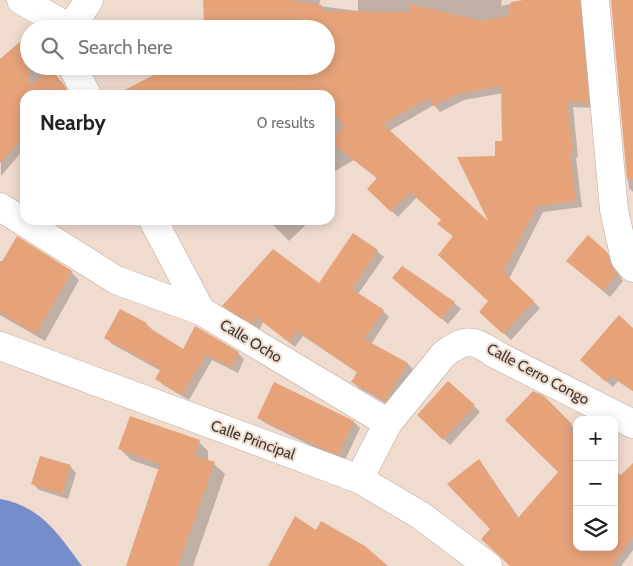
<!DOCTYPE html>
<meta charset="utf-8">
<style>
body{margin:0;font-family:Cabin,sans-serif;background:#f6f6f6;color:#222}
.controls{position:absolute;right:15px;bottom:15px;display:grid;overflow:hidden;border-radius:10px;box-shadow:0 2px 12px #0003}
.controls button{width:45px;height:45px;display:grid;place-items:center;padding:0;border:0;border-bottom:1px solid #e0e0e0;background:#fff;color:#222;font:25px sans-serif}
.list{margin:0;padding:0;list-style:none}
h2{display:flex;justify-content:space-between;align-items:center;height:65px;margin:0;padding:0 20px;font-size:21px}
h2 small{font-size:16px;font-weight:400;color:#767676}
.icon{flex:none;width:28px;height:28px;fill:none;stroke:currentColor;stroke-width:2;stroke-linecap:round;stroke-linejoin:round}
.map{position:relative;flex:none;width:633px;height:566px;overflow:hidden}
.search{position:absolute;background:#fff;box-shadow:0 2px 12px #0003;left:20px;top:20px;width:315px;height:55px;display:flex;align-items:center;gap:12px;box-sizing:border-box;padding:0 18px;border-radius:28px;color:#767676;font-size:19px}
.panel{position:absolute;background:#fff;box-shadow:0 2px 12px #0003;left:20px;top:90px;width:315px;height:135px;border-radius:15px}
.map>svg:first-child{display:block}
.water{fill:#768dcc}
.shadow{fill:#0003;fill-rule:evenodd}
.building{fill:#e6a37a;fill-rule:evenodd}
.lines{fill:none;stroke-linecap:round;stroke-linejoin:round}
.minor-casing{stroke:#bda99e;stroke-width:29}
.minor{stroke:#fff;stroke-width:28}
.labels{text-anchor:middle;stroke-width:4;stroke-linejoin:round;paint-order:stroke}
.street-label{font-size:15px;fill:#3f3732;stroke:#f0dbcf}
</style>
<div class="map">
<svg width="633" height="566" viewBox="0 0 633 566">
<rect width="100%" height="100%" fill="#f0dbcf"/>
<path class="water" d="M0,499C41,506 59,535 82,566H0Z"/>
<g class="shadow">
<path d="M204,0H320L319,6L358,11V0H502L501,6L529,0H586L594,108L573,107L578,157L576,158L582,207L543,212L509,279L540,308L511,340L487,318L490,301L454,237L439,224L442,220L417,197L398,217L375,196L378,179L354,160L330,174V95H117L326,66V29L206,22ZM503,93L504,142L496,158L492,226L389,131L434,105L440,112L464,100Z"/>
<polygon points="612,0 633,0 633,192 629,188"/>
<polygon points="0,60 29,66 48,66 71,95 25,95 25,148 1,176"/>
<polygon points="268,220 311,220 289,241"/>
<polygon points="354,235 377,251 384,257 358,294 383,311 389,317 371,344 408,364 414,370 392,407 359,388 353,382 358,373 303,336 295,347 263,322 260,329 230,312 224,306 319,285"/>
<polygon points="607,253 613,260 616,270 623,281 610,297 574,267"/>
<polygon points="0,261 71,272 79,280 45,341 0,315"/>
<polygon points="402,267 454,303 461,309 448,324 400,284"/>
<polygon points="146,324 153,330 184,350 238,353 244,359 238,373 212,360 189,400 163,385 157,378 161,371 112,344 106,338"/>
<polygon points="633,329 633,391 618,381 613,387 588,366"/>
<polygon points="274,384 354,422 360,428 345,460 328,454 265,423 258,417"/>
<polygon points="543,397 577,431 573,435 577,547 614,547 621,477 633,464 633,550 621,566 512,566 478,461 484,467 519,518 559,472"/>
<polygon points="474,406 480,412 450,445 425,421"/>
<polygon points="197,440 208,451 208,461 214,464 225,474 193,566 127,566 160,470 131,460 120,449"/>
<polygon points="70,466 76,473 68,499 39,490 33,484"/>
</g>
<g class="building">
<path d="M203,0H288L322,5L321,11L409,12L410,4L481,21L508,16L511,2L523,0H580L589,103L567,101L573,151L570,152L576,201L537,206L503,272L534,301L503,334L479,312L488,301L438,255L453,236L437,224L441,220L410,192L391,212L367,189L377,178L330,142L344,127L330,108V95H115L171,66H326V29H203L204,22ZM501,86L502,141H495V156L457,157L488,221L383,124L429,98L433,106L458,94Z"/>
<polygon points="611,0 633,0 633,179 627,180"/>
<polygon points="29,34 29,86 51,69 65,86 69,95 25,95 25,135 0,163 0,59"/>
<polygon points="353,233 378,250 352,289 384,310 364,339 408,363 385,401 351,382 357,372 297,331 289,342 256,317 253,324 222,306 273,249 319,283"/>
<polygon points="588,235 607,252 610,263 617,274 603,291 566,261"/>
<polygon points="17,236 72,271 36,334 0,312 0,265"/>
<polygon points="402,266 455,302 441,319 392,278"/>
<polygon points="120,309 147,323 146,326 183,349 195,326 239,352 231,367 206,355 182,395 155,379 161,369 104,338"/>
<polygon points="619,315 633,328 633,391 611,376 606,382 580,360"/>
<polygon points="448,381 475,405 443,440 417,415"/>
<polygon points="274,382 354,421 338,455 321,448 257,418"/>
<polygon points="533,391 544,396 572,424 568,429 577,437 577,547 614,547 614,470 621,475 633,463 633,537 611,566 510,566 481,539 490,529 447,484 479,459 518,518 558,472 505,420"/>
<polygon points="130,416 200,440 195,456 215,462 178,566 126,566 160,464 118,449"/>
<polygon points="40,456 71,465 62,494 31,484"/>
<polygon points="295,516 316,530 321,521 365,546 388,566 268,566"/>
</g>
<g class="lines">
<g class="minor-casing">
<g id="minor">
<polyline points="21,0 70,28"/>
<polyline points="595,0 614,210 625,259 633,268"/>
<polyline points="70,29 89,0"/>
<polyline points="72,66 87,95"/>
<polyline points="0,207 116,280 201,311"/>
<polyline points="153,220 201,311 388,423"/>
<polyline points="0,346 359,479 420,515 488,566"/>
<path d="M359,479L388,423L444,354C465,338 474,339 495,354L633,424"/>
</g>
</g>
<use href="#minor" class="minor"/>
</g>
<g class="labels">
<g class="street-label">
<text transform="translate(251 341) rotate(31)" y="5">Calle Ocho</text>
<text transform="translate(538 374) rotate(28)" y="5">Calle Cerro Congo</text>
<text transform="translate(253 440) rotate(20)" y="5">Calle Principal</text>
</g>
</g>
</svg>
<div class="controls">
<button>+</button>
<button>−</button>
<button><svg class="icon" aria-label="layers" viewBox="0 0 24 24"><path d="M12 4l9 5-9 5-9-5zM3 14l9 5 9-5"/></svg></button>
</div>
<div class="search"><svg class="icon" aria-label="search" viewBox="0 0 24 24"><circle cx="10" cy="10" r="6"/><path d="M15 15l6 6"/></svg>Search here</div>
<section class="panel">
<h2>Nearby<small>0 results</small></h2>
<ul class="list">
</ul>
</section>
</div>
